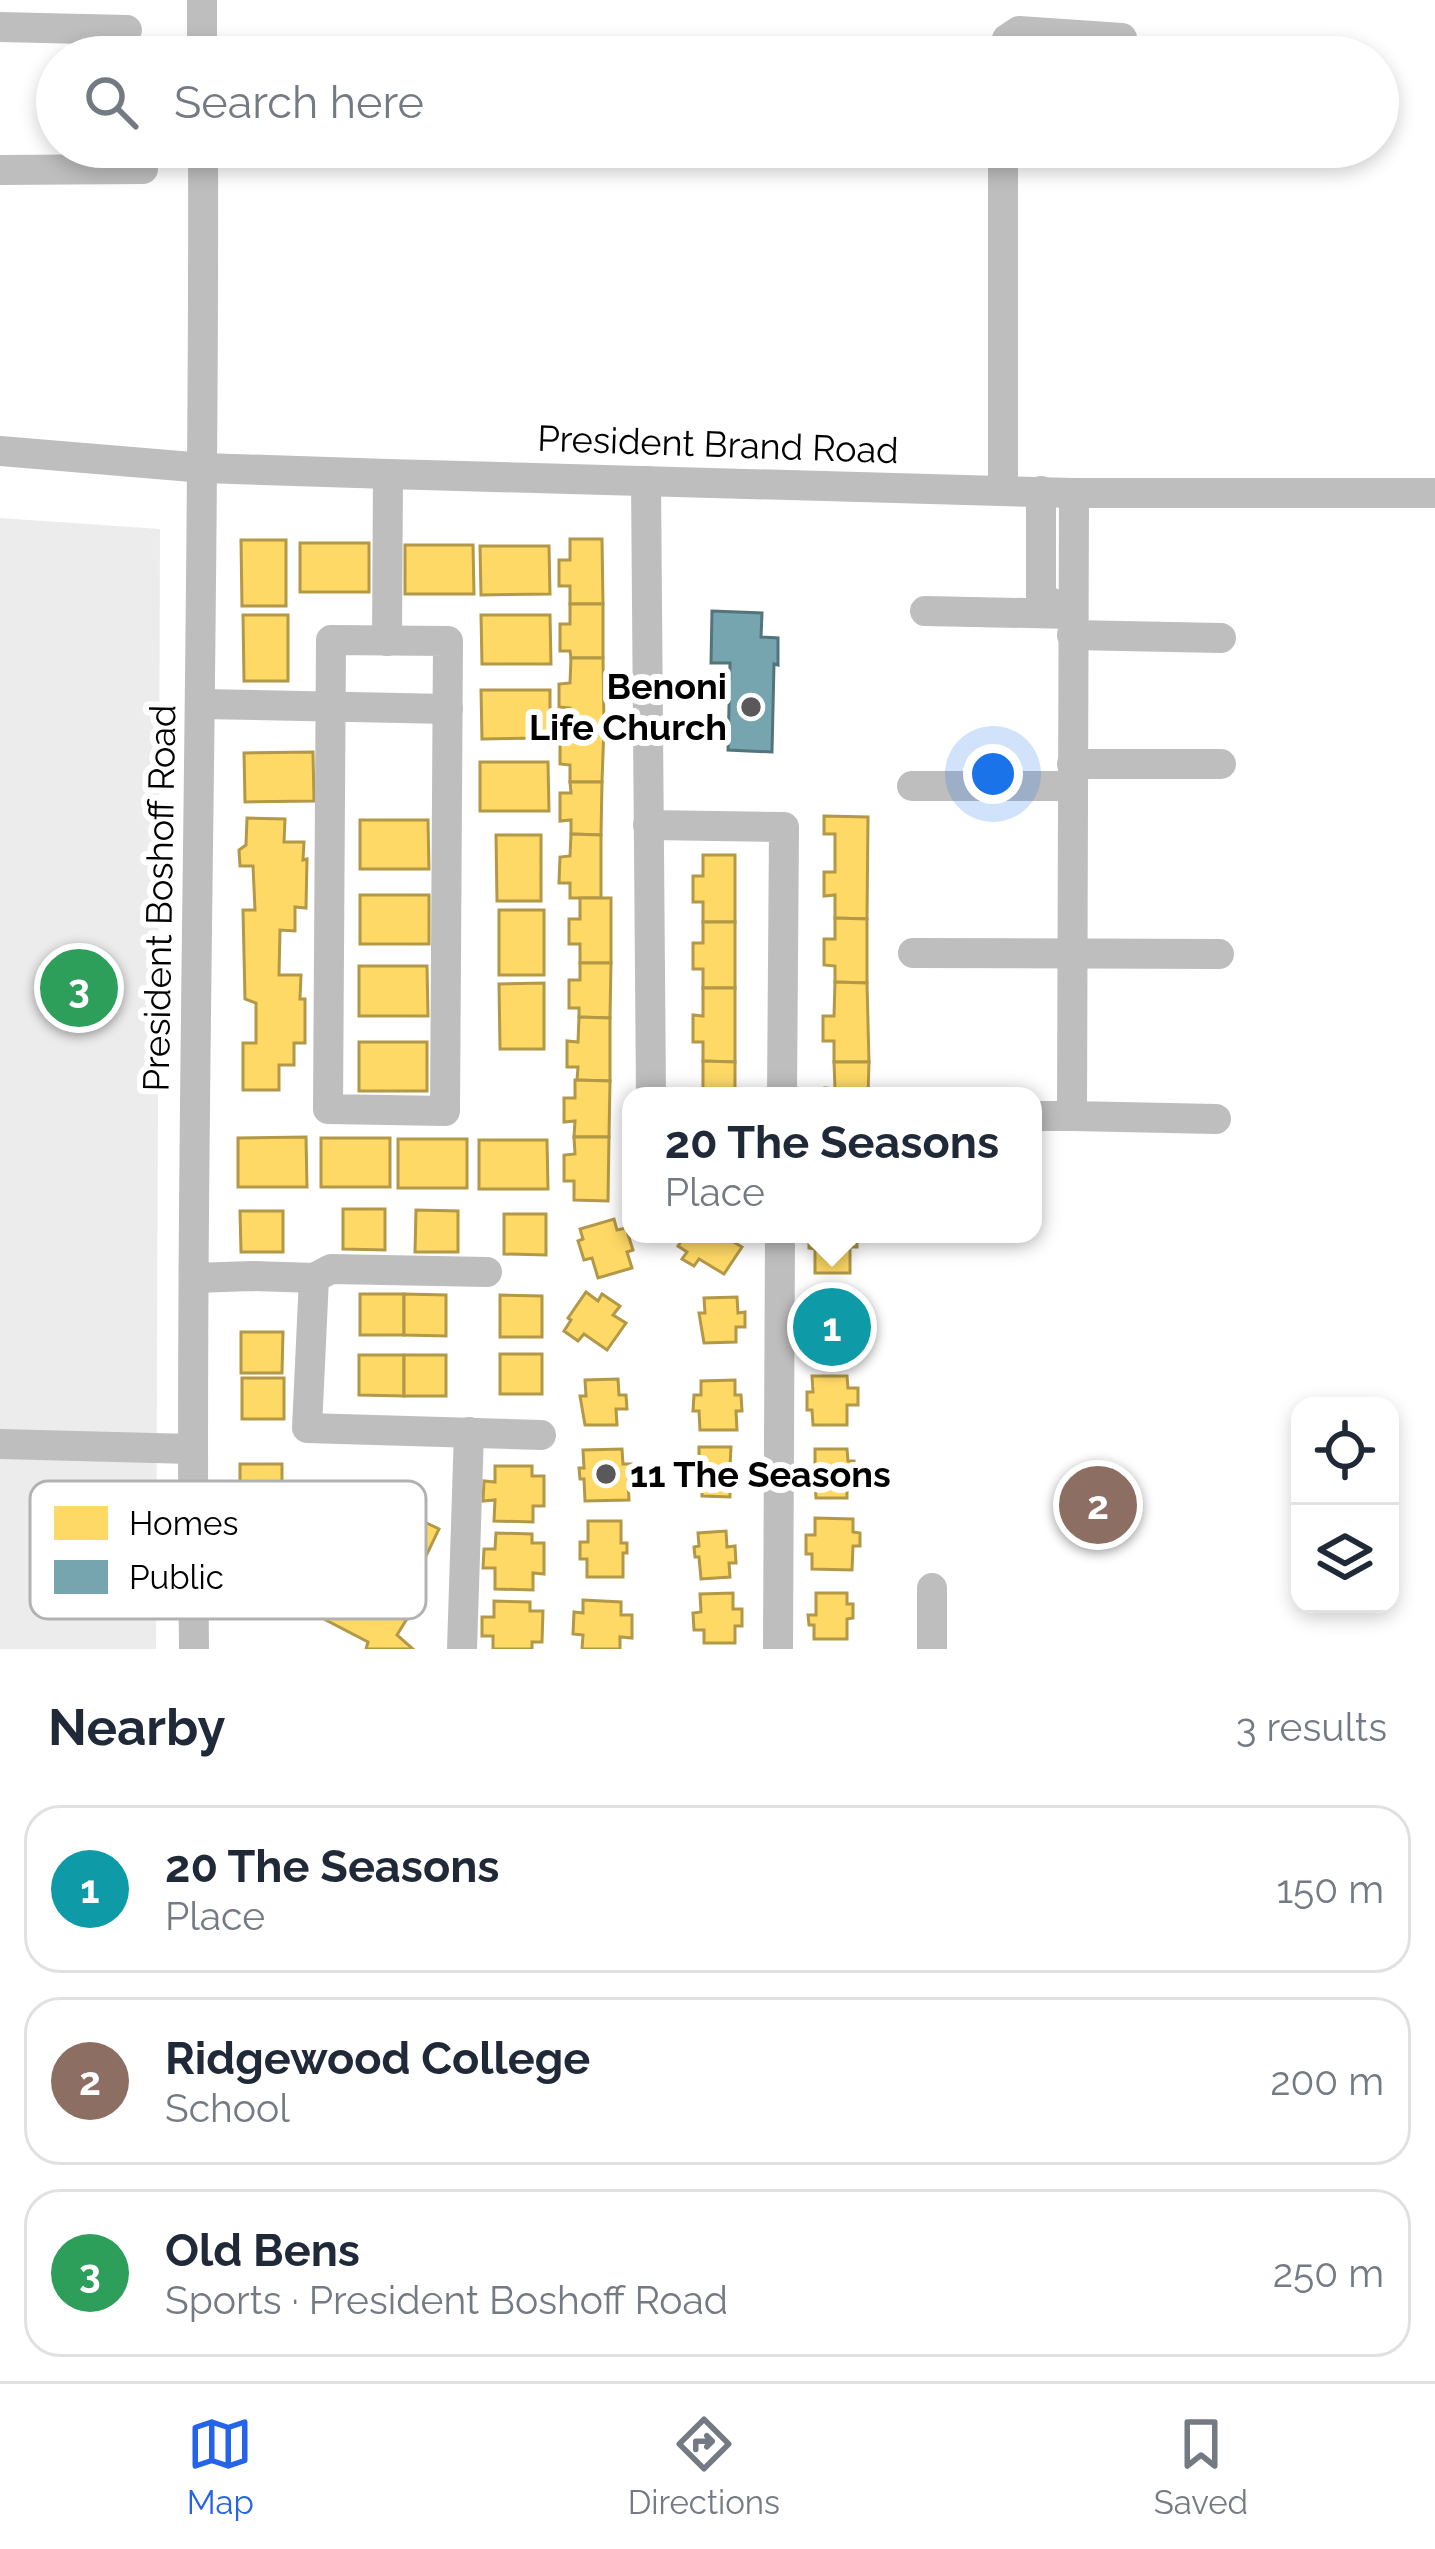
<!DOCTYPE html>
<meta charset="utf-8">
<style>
body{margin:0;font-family:Raleway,sans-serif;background:#f2f2f3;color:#1f2937}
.controls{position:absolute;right:36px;bottom:36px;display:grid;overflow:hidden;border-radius:24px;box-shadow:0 6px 18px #0003}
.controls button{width:108px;height:108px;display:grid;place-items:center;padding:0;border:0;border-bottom:3px solid #e0e1e3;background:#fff;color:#1f2937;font:60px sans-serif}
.you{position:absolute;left:993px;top:774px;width:42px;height:42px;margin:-30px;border:9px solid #fff;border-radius:50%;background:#1a73e8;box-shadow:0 0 0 18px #1a73e833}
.badge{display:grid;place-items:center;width:78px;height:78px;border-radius:50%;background:#2563eb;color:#fff;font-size:39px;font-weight:700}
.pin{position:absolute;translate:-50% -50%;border:6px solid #fff;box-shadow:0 3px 12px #0006}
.popup{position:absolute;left:622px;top:1087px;width:420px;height:156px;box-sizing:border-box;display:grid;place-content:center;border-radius:24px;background:#fff;filter:drop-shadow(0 3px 9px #0005);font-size:39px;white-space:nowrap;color:#747a83}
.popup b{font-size:45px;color:#1f2937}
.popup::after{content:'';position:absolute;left:50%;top:100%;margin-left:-24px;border:24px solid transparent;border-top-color:#fff}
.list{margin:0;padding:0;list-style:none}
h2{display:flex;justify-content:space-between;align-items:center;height:156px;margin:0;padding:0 48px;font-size:51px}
h2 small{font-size:39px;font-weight:400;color:#747a83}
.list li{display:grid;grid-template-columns:78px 1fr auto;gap:36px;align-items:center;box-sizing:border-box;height:168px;margin:0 24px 24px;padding:0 24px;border:3px solid #e0e1e3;border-radius:36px}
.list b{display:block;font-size:45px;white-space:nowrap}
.list p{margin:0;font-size:39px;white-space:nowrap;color:#747a83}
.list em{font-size:39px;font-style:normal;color:#747a83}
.icon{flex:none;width:66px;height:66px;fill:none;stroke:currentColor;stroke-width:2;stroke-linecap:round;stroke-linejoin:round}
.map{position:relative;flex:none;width:1435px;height:1649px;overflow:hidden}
.search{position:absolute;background:#fff;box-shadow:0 6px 18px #0003;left:36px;right:36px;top:36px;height:132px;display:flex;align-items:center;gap:30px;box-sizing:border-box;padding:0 42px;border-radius:66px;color:#747a83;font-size:45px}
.sheet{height:732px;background:#fff}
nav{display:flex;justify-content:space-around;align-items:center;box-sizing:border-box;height:168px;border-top:3px solid #e0e1e3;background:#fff;font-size:33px;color:#747a83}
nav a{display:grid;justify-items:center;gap:6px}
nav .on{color:#2563eb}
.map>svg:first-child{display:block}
.green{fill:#ececec}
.homes{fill:#ffd966;stroke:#b29847;stroke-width:3}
.public{fill:#76a5af;stroke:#53747a;stroke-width:3}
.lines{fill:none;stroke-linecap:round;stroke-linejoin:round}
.minor{stroke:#bebebe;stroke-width:30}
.poi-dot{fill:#595959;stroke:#fff;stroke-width:4.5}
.labels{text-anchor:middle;stroke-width:12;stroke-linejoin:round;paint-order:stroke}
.street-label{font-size:36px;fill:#000;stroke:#fff}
.poi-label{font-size:36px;font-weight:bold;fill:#000;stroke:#fff;text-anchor:end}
.key{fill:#fff;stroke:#b2b2b2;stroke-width:3}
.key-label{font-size:33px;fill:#000}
</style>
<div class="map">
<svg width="1435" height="1649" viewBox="0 0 1435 1649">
<rect width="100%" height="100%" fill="#fff"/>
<polygon class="green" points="0,518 160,529 156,1649 0,1649"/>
<g class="homes">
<polygon points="570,539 602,539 603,604 570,604 570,586 559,586 559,560 570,560"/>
<polygon points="241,540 286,540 286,606 242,606"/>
<rect x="300" y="543" width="69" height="49"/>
<polygon points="405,545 473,545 474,594 405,594"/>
<polygon points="480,546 549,546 550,594 481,595"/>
<polygon points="570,604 603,604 603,658 571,658 570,651 560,651 560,624 570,624"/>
<polygon points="243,615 288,615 288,681 244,681"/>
<polygon points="481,615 550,615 551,664 482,664"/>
<polygon points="571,658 603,658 604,726 570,726 570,708 559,707 559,684 570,683"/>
<polygon points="481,690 550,690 550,738 482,739"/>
<polygon points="570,726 604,726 602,782 570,782 570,765 560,764 560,739 571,739"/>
<polygon points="313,752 314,801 245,802 244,753"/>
<polygon points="480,762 548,762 549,811 480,811"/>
<polygon points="570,782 602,782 601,835 571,834 571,820 560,821 560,793 571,793"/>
<polygon points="824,816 868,817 867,919 835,918 835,895 824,896 824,872 835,872 835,834 824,834"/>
<polygon points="247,818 285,819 284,842 304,842 303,860 307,859 306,908 295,907 295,931 280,930 279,975 301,975 300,999 305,999 305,1043 294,1043 294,1065 279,1065 279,1090 243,1090 243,1043 256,1043 256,1003 245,999 243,910 255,910 253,866 240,866 239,850 246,845"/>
<polygon points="360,820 428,820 429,869 360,869"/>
<polygon points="571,834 601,835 601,898 570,898 570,883 559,883 560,857 570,856"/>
<polygon points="496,835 541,835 541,901 497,901"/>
<polygon points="703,855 735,855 735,922 703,922 703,902 693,902 693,876 703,876"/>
<rect x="360" y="895" width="69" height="49"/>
<polygon points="580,898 611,898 611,963 580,963 580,944 569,944 569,919 580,919"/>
<rect x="499" y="910" width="45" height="65"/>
<polygon points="835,918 867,919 867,983 835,982 835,966 824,965 824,939 835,939"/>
<polygon points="703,922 735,922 735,988 703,988 703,969 693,969 693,943 703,943"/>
<polygon points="580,963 611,963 610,1018 579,1017 579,1008 569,1008 569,980 580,980"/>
<polygon points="359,966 427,966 428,1016 359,1016"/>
<polygon points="835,982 867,983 869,1062 834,1062 834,1041 823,1041 823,1016 834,1016"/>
<polygon points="544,983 544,1049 500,1049 499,984"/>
<polygon points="703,988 735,988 735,1062 703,1061 703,1042 693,1042 693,1015 703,1016"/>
<polygon points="579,1017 610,1018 610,1081 577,1080 578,1067 567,1067 567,1041 578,1042"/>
<rect x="359" y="1042" width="68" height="49"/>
<polygon points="703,1061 735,1062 735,1096 692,1096 692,1090 703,1090"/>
<polygon points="834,1062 869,1062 868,1096 825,1096 825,1088 835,1089"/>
<polygon points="575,1080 610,1081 609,1137 574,1137 575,1121 564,1122 564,1098 575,1098"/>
<polygon points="306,1137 307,1187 238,1187 238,1138"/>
<polygon points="574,1137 609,1137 608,1201 574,1200 574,1181 564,1181 564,1155 575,1154"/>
<rect x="321" y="1138" width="69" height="49"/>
<rect x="398" y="1139" width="69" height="49"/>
<polygon points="479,1140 547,1140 548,1189 479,1189"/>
<polygon points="343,1209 385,1209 385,1250 343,1249"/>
<polygon points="416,1210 458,1211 458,1252 415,1252"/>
<polygon points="240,1211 283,1211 283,1252 241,1252"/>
<polygon points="504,1214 546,1214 546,1255 504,1254"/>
<polygon points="614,1219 617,1230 626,1228 633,1250 627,1252 632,1268 598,1278 592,1258 584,1260 578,1241 583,1239 580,1229"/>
<polygon points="686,1234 728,1234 727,1238 742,1247 724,1274 699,1259 694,1266 682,1259 687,1252 678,1246"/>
<polygon points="809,1234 857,1234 857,1247 850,1247 850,1273 815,1273 815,1249 809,1248"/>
<polygon points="586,1292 598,1301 602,1294 620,1306 613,1315 626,1323 607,1350 584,1334 578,1341 564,1331 571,1320 568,1318"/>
<rect x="360" y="1294" width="44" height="41"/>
<polygon points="404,1294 446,1295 446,1336 404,1335"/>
<polygon points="851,1294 852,1317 859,1317 860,1337 849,1338 849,1354 808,1354 808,1339 804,1339 804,1317 813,1317 813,1295"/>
<polygon points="500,1295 542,1296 542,1337 500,1337"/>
<polygon points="737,1297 738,1313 745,1312 745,1327 736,1327 736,1342 704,1343 699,1313 705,1313 704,1298"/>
<polygon points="241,1332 283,1332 282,1373 241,1373"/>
<rect x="500" y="1354" width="42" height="40"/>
<polygon points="359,1355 404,1355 404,1396 359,1395"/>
<rect x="404" y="1355" width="42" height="41"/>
<polygon points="812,1376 847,1376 848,1388 858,1388 858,1405 847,1405 847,1425 813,1425 812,1410 807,1410 807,1392 813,1392"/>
<rect x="242" y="1378" width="42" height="41"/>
<polygon points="618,1379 619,1395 626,1395 627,1409 616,1409 617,1425 585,1425 580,1396 586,1396 585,1380"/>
<polygon points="735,1380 735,1395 741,1395 742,1411 736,1411 737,1430 700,1430 699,1411 693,1411 694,1395 701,1395 701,1381"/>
<polygon points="699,1447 731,1447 730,1466 737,1467 737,1481 730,1481 730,1497 702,1496 702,1476 693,1476 694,1463 699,1463"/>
<polygon points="622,1449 623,1464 632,1464 633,1480 628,1481 629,1500 585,1501 584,1479 580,1479 579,1468 584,1468 583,1450"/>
<polygon points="815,1449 847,1449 848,1461 854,1461 854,1474 847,1473 847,1498 816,1498 815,1483 808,1483 808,1470 815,1470"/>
<polygon points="240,1464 282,1464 282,1506 240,1505"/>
<polygon points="495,1466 532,1466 532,1476 544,1476 544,1506 533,1506 533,1522 494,1521 495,1500 483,1501 484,1481 495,1482"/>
<polygon points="381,1501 439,1529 413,1583 413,1609 397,1635 413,1649 366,1649 368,1642 322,1618 358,1503 379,1509"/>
<polygon points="815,1518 853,1519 853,1532 860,1533 860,1546 853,1546 852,1570 812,1569 812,1554 806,1554 806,1535 815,1535"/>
<polygon points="588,1521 621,1521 621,1543 627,1543 627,1553 623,1553 623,1577 587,1577 587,1559 580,1559 580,1542 588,1542"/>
<polygon points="726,1531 727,1547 735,1546 736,1563 729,1563 730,1577 701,1579 699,1557 695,1557 694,1547 699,1546 698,1533"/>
<polygon points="496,1533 532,1534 532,1543 544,1543 544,1574 533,1573 533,1590 495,1589 495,1568 483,1568 484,1549 495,1549"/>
<polygon points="733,1593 733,1609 742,1609 742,1626 735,1626 735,1643 704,1643 704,1630 694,1630 693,1613 701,1612 700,1594"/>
<polygon points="816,1593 847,1593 847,1604 853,1604 853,1618 847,1619 847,1639 814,1639 814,1625 809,1625 808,1615 816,1615"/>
<polygon points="583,1600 621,1602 621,1615 632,1615 632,1638 620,1637 620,1649 582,1649 583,1635 573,1634 574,1612 583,1613"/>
<polygon points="494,1601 530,1602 530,1611 543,1611 542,1642 532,1642 532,1649 493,1649 493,1636 482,1636 482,1617 494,1617"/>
</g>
<polygon class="public" points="712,611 762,613 761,637 778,638 778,665 774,664 772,752 728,750 730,663 711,663"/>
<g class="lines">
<g class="minor">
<polyline points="202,0 202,57"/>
<polyline points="0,27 127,30"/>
<polyline points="1003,57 1007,39 1019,31 1122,38"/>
<polyline points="1003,147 1003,491"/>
<polyline points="0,170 143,169"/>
<polyline points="0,451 204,468 388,474 1074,493 1435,493"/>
<polyline points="646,481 651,1096"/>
<polyline points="1041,491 1041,597 1072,614"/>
<polyline points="1074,493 1072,1116 1216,1119"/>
<polyline points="925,611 1072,614"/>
<polyline points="1072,635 1221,638"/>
<polygon points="331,640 448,641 445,1111 328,1109"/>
<polyline points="387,641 388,474"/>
<polyline points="201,704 448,709"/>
<polyline points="1072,764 1221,764"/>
<polyline points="912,786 1072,786"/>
<polyline points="648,825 784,827 782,1096"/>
<polyline points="913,953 1219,954"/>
<polyline points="1033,1116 1072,1116"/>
<polyline points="194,1278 252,1276 314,1278 331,1269 487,1272"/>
<polyline points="314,1278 307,1428 541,1435"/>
<polyline points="0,1444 192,1449"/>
<polyline points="193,1541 226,1542"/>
<polyline points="932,1588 932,1649"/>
<path d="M194,1649C189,1148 205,648 203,147"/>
<polyline points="462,1649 469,1432"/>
<polyline points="778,1649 780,1234"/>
</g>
</g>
<g class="poi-dot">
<circle cx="751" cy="707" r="12"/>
<circle cx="606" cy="1474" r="12"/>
</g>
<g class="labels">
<g class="street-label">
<text transform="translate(718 444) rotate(2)" y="13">President Brand Road</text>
<text transform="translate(159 898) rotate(-89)" y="13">President Boshoff Road</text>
</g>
<g class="poi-label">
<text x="727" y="699">Benoni<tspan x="727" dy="41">Life Church</tspan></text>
<text x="630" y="1487" text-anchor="start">11 The Seasons</text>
</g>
</g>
<rect x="30" y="1481" width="396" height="138" rx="18" class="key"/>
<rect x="54" y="1506" width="54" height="34" fill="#ffd966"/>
<rect x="54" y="1560" width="54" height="34" fill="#76a5af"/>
<g class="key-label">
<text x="129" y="1535">Homes</text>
<text x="129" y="1589">Public</text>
</g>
</svg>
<div class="controls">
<button><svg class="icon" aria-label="locate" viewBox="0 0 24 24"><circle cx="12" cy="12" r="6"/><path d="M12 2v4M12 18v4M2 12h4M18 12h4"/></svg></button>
<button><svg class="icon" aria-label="layers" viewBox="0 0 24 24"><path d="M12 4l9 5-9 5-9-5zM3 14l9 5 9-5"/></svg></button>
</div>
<div class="you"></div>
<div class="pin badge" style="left:832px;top:1327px;background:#0f9aa8">1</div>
<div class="popup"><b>20 The Seasons</b>Place</div>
<div class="pin badge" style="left:1098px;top:1505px;background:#8d6e63">2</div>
<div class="pin badge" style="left:79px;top:988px;background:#2e9e5b">3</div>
<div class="search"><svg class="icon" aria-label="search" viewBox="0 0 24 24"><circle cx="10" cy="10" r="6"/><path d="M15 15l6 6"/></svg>Search here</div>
</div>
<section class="sheet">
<h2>Nearby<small>3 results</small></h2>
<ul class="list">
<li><span class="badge" style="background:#0f9aa8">1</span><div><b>20 The Seasons</b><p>Place</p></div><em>150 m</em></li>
<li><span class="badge" style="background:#8d6e63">2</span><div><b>Ridgewood College</b><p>School</p></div><em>200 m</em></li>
<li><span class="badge" style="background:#2e9e5b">3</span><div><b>Old Bens</b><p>Sports · President Boshoff Road</p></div><em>250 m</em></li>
</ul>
</section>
<nav>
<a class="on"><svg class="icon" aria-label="map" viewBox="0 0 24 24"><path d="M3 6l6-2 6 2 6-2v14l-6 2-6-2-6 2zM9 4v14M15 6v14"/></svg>Map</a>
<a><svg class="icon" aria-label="directions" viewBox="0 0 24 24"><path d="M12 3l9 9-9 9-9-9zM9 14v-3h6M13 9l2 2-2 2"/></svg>Directions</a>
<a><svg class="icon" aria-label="saved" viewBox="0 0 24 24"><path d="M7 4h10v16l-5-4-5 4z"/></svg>Saved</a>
</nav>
